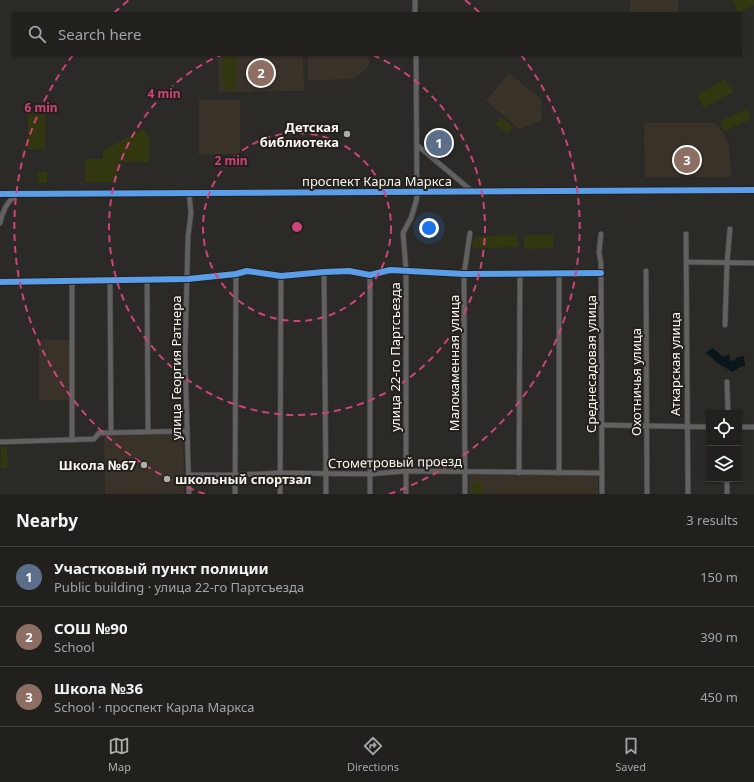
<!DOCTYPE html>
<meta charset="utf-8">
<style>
body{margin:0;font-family:"Noto Sans",sans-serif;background:#2d2d2a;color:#f1f3f6}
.controls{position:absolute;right:12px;bottom:12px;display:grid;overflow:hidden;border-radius:0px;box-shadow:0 1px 3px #0004}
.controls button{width:36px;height:36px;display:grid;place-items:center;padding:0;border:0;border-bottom:1px solid #3e3e3b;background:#21201d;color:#f1f3f6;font:20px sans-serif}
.you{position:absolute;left:429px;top:228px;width:14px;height:14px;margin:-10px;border:3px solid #fff;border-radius:50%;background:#1a73e8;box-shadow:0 0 0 6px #1a73e833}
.badge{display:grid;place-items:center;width:26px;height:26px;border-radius:50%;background:#b0aeaa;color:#fff;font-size:13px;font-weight:700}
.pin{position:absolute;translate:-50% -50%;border:2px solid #fff;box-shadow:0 1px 4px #0006}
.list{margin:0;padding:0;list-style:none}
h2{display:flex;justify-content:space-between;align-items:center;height:52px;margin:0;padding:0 16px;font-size:17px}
h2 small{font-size:13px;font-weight:400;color:#a2a3a4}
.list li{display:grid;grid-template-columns:26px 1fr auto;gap:12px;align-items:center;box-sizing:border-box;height:60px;padding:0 16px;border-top:1px solid #3e3e3b}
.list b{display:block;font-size:15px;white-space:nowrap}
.list p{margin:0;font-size:13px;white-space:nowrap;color:#a2a3a4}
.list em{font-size:13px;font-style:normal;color:#a2a3a4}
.icon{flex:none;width:22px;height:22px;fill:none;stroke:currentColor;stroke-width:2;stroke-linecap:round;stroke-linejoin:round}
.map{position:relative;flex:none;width:754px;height:494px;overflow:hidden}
.search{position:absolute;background:#21201d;box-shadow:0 1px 3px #0004;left:12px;right:12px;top:12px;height:44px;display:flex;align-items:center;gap:10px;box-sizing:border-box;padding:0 14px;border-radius:0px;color:#a2a3a4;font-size:15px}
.sheet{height:232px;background:#21201d}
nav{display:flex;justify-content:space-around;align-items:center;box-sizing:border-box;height:56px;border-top:1px solid #3e3e3b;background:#21201d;font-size:11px;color:#a2a3a4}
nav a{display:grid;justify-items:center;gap:2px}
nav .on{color:#b0aeaa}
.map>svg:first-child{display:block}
.built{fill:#393229}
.green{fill:#323710}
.water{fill:#09171a}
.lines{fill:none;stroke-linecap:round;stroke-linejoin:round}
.minor-casing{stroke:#484644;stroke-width:6}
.minor{stroke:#626161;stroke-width:4.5}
.cycleway-casing{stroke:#24201c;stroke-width:8}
.cycleway{stroke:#5a9eea;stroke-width:6}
.ring{fill:none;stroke:#cd4479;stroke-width:2;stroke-dasharray:7 5}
.poi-dot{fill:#b0aeaa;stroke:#24201c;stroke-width:1.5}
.labels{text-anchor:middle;stroke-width:4;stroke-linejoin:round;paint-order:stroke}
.poi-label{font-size:13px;font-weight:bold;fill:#f7f5f1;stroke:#24201c;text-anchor:end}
.street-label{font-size:13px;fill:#f7f5f1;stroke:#24201c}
.centre{fill:#cd4479;stroke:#24201c;stroke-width:2}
.ring-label{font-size:12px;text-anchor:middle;font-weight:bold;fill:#cd4479;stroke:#24201c;stroke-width:4;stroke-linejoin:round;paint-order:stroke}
</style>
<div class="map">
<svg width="754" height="494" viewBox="0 0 754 494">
<rect width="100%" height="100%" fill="#2c2a27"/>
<g class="built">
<rect x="630" y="0" width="48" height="13"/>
<polygon points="218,55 303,55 304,91 219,92"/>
<polygon points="308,55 369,55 369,66 354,79 308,80"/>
<polygon points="509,73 541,99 542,121 519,129 486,101"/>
<polygon points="199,100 240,100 240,154 199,155"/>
<polygon points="644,123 715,123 723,132 729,144 731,177 645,177"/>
<rect x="39" y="340" width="31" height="60"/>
<polygon points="183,434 184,494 105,494 104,436"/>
<rect x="469" y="475" width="129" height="19"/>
</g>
<g class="green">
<polygon points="732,0 754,0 754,5 738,13"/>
<polygon points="224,55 233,55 236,59 236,86 232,90 228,91 223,86 222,59"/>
<polygon points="725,79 733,92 704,108 697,95"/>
<polygon points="747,109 751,119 724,131 720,121"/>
<polygon points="45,113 45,133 28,133 28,114"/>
<polygon points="501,117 513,127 507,134 495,124"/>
<polygon points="143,129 150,139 149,162 118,162 117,182 85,182 85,159 103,159 103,151"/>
<rect x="28" y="134" width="17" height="15"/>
<rect x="38" y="172" width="9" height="11"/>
<polygon points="518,235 517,241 518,241 519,247 473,248 472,243 476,236"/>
<polygon points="525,235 551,235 553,236 553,248 524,249 524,238"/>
<polygon points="1,447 7,447 8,468 1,468"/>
<polygon points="472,482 482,482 483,494 473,494"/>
</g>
<polygon class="water" points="713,348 723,357 729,354 730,360 734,361 737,357 744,356 745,366 740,367 733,372 717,363 711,357 705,353"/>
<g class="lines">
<g class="minor-casing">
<g id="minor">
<polyline points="415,0 415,13"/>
<polyline points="417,145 473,192"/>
<polyline points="0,194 754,190"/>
<path d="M0,223C3,210 7,202 17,194"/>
<polyline points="601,234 599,252 601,263 602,494"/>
<polyline points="686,234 688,494"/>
<polyline points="686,262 754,263"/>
<polyline points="646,271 647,494"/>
<polyline points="324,272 326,494"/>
<polyline points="147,279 148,432"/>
<polyline points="110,280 111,432"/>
<polyline points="72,281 72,440"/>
<polyline points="0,282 188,279 236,274 247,271 281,276 324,272 349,271 370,275 390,270 464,274 601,273"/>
<polyline points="725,325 727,263 730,229"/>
<polyline points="727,382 728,413"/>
<polyline points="602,425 709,427"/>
<polyline points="739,427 754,427"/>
<polyline points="0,442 94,439 99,433 187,431"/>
<polyline points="519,473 520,274"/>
<polyline points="559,473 559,273"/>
<polyline points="188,475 235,475 280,473 370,474 407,471 602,473"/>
<polyline points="189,494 185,354 188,237 191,213 189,193"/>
<polyline points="235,494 236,274"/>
<polyline points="280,494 281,276"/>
<polyline points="370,494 370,275"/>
<polyline points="406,494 406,270 403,233 411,218 416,202 417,196 416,55"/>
<polyline points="465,494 464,274 470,233"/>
<polyline points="727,494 727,479"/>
</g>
</g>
<use href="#minor" class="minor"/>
<g class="cycleway-casing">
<g id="cycleway">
<polyline points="0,194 754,190"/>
<polyline points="0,282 188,279 236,274 247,271 281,276 324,272 349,271 370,275 390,270 464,274 601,273"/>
</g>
</g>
<use href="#cycleway" class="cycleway"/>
</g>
<g class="ring">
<circle cx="297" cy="227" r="94"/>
<path d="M373 55A188 188 0 1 1 221 55"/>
<path d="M205 494A282 282 0 0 1 73 55M114 13A282 282 0 0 1 129 0M465 0A282 282 0 0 1 480 13M521 55A282 282 0 0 1 389 494"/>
</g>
<g class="poi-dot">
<circle cx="347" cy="134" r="4"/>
<circle cx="144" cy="465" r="4"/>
<circle cx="167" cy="479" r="4"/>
</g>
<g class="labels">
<g class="poi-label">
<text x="339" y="132">Детская<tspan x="339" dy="15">библиотека</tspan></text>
<text x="136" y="470">Школа №67</text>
<text x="175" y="484" text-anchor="start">школьный спортзал</text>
</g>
<g class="street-label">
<text x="377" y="186">проспект Карла Маркса</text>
<text transform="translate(395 357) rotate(-90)" y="5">улица 22-го Партсъезда</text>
<text transform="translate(454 363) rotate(-90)" y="5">Малокаменная улица</text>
<text transform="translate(591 364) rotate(-90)" y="5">Среднесадовая улица</text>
<text transform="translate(675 364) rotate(-90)" y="5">Аткарская улица</text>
<text transform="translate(176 368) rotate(-90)" y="5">улица Георгия Ратнера</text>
<text transform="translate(636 382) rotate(-90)" y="5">Охотничья улица</text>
<text transform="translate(395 462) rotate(-1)" y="5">Стометровый проезд</text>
</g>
</g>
<circle cx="297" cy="227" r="6" class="centre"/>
<g class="ring-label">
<text x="164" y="98">4 min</text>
<text x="41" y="112">6 min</text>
<text x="231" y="165">2 min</text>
</g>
</svg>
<div class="controls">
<button><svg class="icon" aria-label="locate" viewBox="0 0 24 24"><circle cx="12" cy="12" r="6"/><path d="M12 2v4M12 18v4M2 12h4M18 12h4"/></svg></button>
<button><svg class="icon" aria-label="layers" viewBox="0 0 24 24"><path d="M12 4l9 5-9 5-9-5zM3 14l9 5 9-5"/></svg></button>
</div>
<div class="you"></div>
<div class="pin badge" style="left:439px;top:143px;background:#5c6f8a">1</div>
<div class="pin badge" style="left:261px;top:73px;background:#8d6e63">2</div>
<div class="pin badge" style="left:687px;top:160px;background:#8d6e63">3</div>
<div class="search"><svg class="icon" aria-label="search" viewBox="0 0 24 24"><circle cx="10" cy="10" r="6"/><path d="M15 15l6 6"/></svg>Search here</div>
</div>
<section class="sheet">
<h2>Nearby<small>3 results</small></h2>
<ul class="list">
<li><span class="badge" style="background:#5c6f8a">1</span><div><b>Участковый пункт полиции</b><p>Public building · улица 22-го Партсъезда</p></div><em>150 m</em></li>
<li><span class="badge" style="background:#8d6e63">2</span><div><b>СОШ №90</b><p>School</p></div><em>390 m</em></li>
<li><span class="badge" style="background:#8d6e63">3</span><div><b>Школа №36</b><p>School · проспект Карла Маркса</p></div><em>450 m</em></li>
</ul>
</section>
<nav>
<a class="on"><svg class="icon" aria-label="map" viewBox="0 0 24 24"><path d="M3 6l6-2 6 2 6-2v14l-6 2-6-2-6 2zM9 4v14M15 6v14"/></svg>Map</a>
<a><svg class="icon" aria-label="directions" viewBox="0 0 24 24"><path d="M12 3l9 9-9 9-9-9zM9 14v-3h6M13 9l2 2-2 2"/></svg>Directions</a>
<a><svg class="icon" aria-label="saved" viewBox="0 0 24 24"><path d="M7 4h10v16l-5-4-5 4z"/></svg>Saved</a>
</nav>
